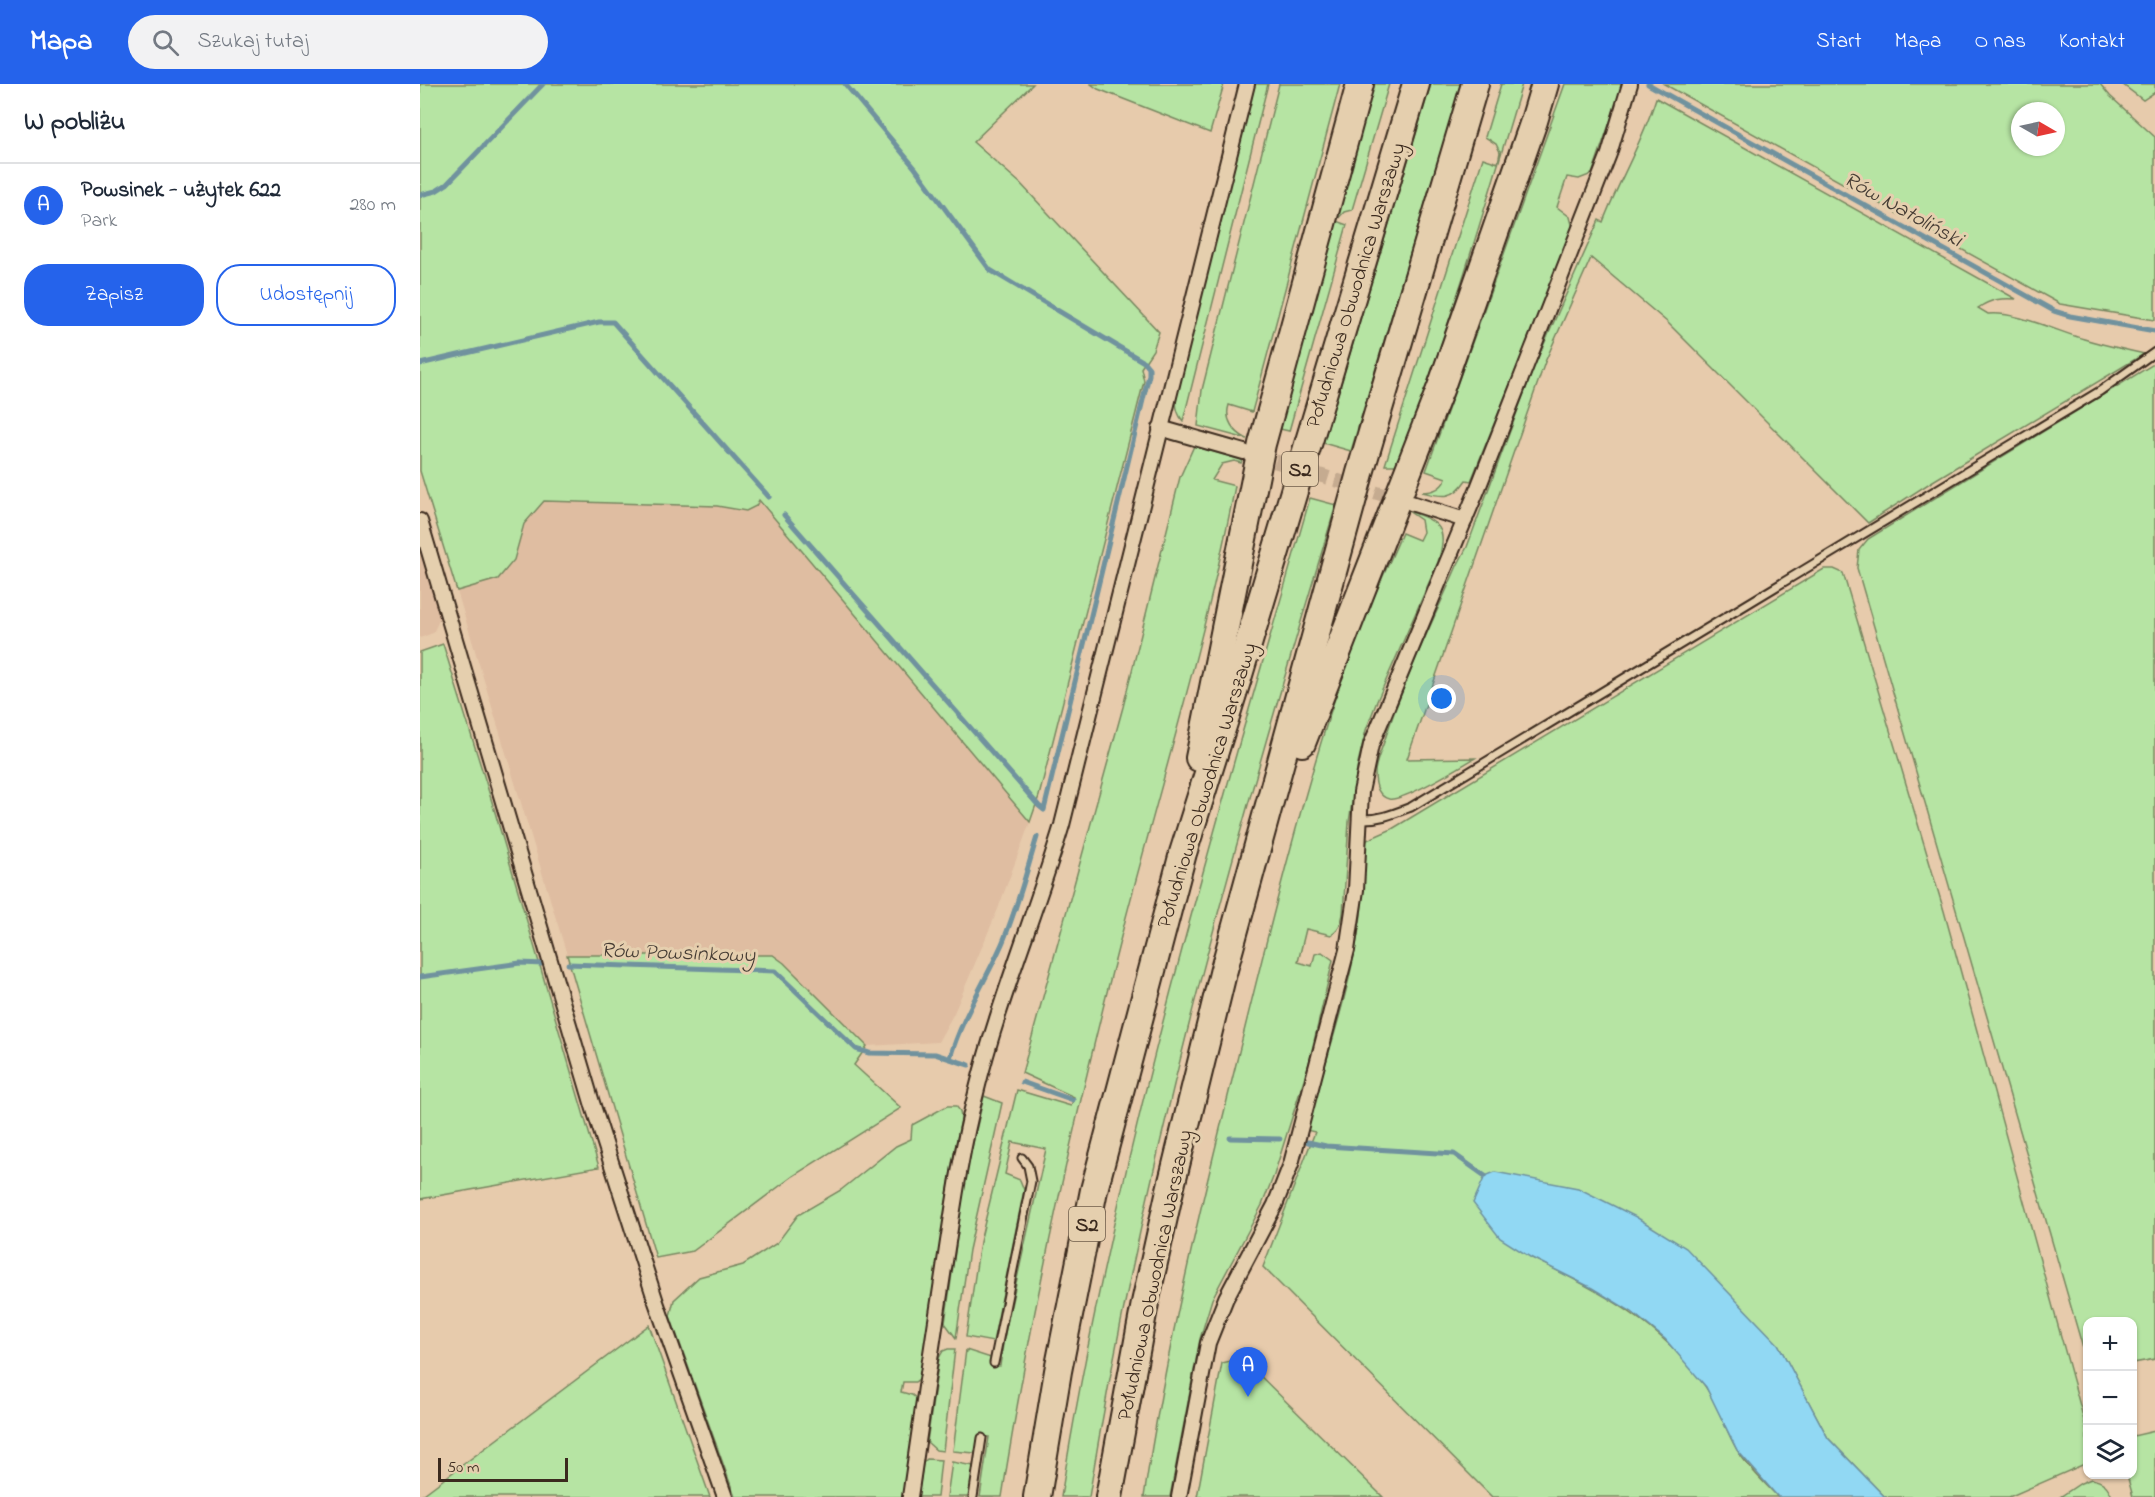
<!DOCTYPE html>
<html lang="pl">
<meta charset="utf-8">
<style>
body{margin:0;font-family:"Indie Flower",sans-serif;background:#f2f2f3;color:#1f2937}
.controls{position:absolute;right:18px;bottom:18px;display:grid;overflow:hidden;border-radius:12px;box-shadow:0 2px 4px #0004}
.controls button{width:54px;height:54px;display:grid;place-items:center;padding:0;border:0;border-bottom:2px solid #e0e1e3;background:#fff;color:#1f2937;font:30px sans-serif}
.compass{position:absolute;left:1591px;top:18px;width:54px;height:54px;border-radius:50%;background:#fff;box-shadow:0 2px 4px #0004;rotate:99deg}
.scale{position:absolute;left:18px;bottom:15px;width:130px;box-sizing:border-box;padding-left:6px;border:3px solid #3b2a1e;border-top:0;font-size:16px;line-height:21px;white-space:nowrap;color:#3b2a1e;-webkit-text-stroke:4px #e5cfae;paint-order:stroke}
.you{position:absolute;left:1022px;top:615px;width:21px;height:21px;margin:-15px;border:4px solid #fff;border-radius:50%;background:#1a73e8;box-shadow:0 0 0 9px #1a73e833}
.badge{display:grid;place-items:center;width:39px;height:39px;border-radius:50%;background:#2563eb;color:#fff;font-size:20px;font-weight:700}
.pin{position:absolute;translate:-50% -50px;filter:drop-shadow(0 2px 3px #0008)}
.pin::after{content:'';position:absolute;top:32px;width:21px;height:18px;background:inherit;clip-path:polygon(0 0,100% 0,50% 100%)}
.list{margin:0;padding:0;list-style:none}
h2{display:flex;justify-content:space-between;align-items:center;height:78px;margin:0;padding:0 24px;font-size:26px}
h2 small{font-size:20px;font-weight:400;color:#747a83}
.list li{display:grid;grid-template-columns:39px 1fr auto;gap:18px;align-items:center;box-sizing:border-box;height:84px;padding:0 24px;border-top:2px solid #e0e1e3}
.list b{display:block;font-size:22px;white-space:nowrap}
.list p{margin:0;font-size:20px;white-space:nowrap;color:#747a83}
.list em{font-size:20px;font-style:normal;color:#747a83}
.actions{display:flex;gap:12px;padding:18px 24px}
.actions a{flex:1;padding:14px 0;border:2px solid #2563eb;border-radius:24px;text-align:center;font-size:21px;color:#2563eb}
.actions .main{background:#2563eb;color:#fff}
.icon{flex:none;width:33px;height:33px;fill:none;stroke:currentColor;stroke-width:2;stroke-linecap:round;stroke-linejoin:round}
.map{position:relative;flex:none;width:1735px;height:1413px;overflow:hidden}
header{display:flex;align-items:center;gap:36px;box-sizing:border-box;height:84px;padding:0 30px;background:#2563eb;color:#fff}
header strong{font-size:28px}
nav{display:flex;gap:33px;margin-inline-start:auto;font-size:21px}
.search{width:420px;height:54px;background:#f2f2f3;display:flex;align-items:center;gap:15px;box-sizing:border-box;padding:0 21px;border-radius:33px;color:#747a83;font-size:22px}
main{display:flex}
aside{flex:1;background:#fff}
.map>svg:first-child{display:block}
.built{fill:#dfbda1}
.green{fill:#b6e4a3;stroke:#788760;stroke-width:1.5;fill-rule:evenodd}
.water{fill:#91d8f3;stroke:#6f929e;stroke-width:1.5}
.lines{fill:none;stroke-linecap:round;stroke-linejoin:round}
.stream{stroke:#6f929e;stroke-width:5}
.minor-tunnel{stroke:#c5ab90;stroke-width:14;stroke-dasharray:14 7;stroke-linecap:butt}
.service-casing{stroke:#3b2a1e;stroke-width:11}
.minor-casing{stroke:#3b2a1e;stroke-width:18}
.motorway-casing{stroke:#3b2a1e;stroke-width:30}
.service{stroke:#e5cfae;stroke-width:7}
.minor{stroke:#e5cfae;stroke-width:14}
.motorway{stroke:#e5cfae;stroke-width:26}
.labels{text-anchor:middle;stroke-width:6;stroke-linejoin:round;paint-order:stroke}
.shield{fill:#e5cfae;stroke:#6e5c49;stroke-width:1.5}
.shield-label{font-size:20px;font-weight:bold;fill:#3b2a1e}
.street-label{font-size:21px;fill:#3b2a1e;stroke:#e5cfae}
.water-label{font-size:22px;font-style:italic;fill:#443b33;stroke:#e5cfae}
</style>
<header>
<strong>Mapa</strong>
<div class="search"><svg class="icon" aria-label="search" viewBox="0 0 24 24"><circle cx="10" cy="10" r="6"/><path d="M15 15l6 6"/></svg>Szukaj tutaj</div>
<nav><a>Start</a><a>Mapa</a><a>O nas</a><a>Kontakt</a></nav>
</header>
<main>
<aside>
<h2>W pobliżu<small></small></h2>
<ul class="list">
<li><span class="badge">A</span><div><b>Powsinek - użytek 622</b><p>Park</p></div><em>280 m</em></li>
</ul>
<div class="actions"><a class="main">Zapisz</a><a>Udostępnij</a></div>
</aside>
<div class="map">
<svg width="1735" height="1413" viewBox="0 0 1735 1413">
<rect width="100%" height="100%" fill="#e7cbac"/>
<filter id="ink" filterUnits="userSpaceOnUse"><feTurbulence type="fractalNoise" baseFrequency=".0167" numOctaves="2"/><feDisplacementMap in="SourceGraphic" scale="12" xChannelSelector="R" yChannelSelector="G"/><feConvolveMatrix kernelMatrix="1 2 1 2 8 2 1 2 1" color-interpolation-filters="sRGB"/></filter>
<g filter="url(#ink)">
<g class="built">
<polygon points="339,415 610,738 578,825 534,929 518,958 447,962 364,879 353,871 147,871 37,507 78,495 94,476 104,440 124,417 297,422 326,427"/>
<polygon points="0,467 21,532 13,549 0,554"/>
</g>
<g class="green">
<polygon points="0,0 613,0 553,58 600,99 739,248 733,266 721,284 724,297 619,712 610,738 339,416 336,422 326,427 297,422 124,417 104,440 94,476 78,495 37,507 0,387"/>
<polygon points="671,0 804,0 790,49 678,5"/>
<path d="M835,0H848L763,337C756,329 755,320 757,309Z"/>
<path d="M859,0H920L832,328L809,321C804,336 814,348 827,355L778,342L782,306Z"/>
<polygon points="952,0 969,0 932,126 924,128 916,137 927,141 869,347 860,345"/>
<polygon points="1011,0 1041,0 931,367 903,359"/>
<path d="M1081,0H1102C1064,128 1026,256 977,381H965L1063,74L1078,79L1080,68L1076,60L1065,53Z"/>
<path d="M1145,0H1203L1172,90L1159,95L1147,93L1137,123L1150,133L1153,144L1051,397L1046,396C1033,416 1023,413 1002,408C1013,408 1022,405 1026,394L1006,387Z"/>
<path d="M1244,0H1680L1690,12L1735,53V236L1640,220ZM1600,27H1636V63H1600Z"/>
<polygon points="1702,0 1735,0 1735,8 1723,16"/>
<path d="M1236,14L1596,215C1581,214 1571,215 1558,224L1568,230C1595,227 1636,247 1664,255C1683,261 1704,265 1724,270L1513,397L1448,439L1247,238L1171,174L1125,278L987,675L1055,674C1040,683 983,718 969,715C957,712 955,700 955,689C955,678 962,665 965,655C984,596 1012,539 1037,482L1047,463L1113,285L1179,136L1183,138C1199,96 1223,57 1236,14Z"/>
<polygon points="1735,279 1735,1275 1713,1279 1712,1238 1668,1238 1667,1278 1437,484 1439,466 1448,455"/>
<path d="M774,362L822,376L821,379L814,377L802,380L792,396L815,402C787,549 743,692 705,837C656,1027 612,1219 582,1413H560L569,1353H560L557,1368L555,1369L533,1367L546,1266L571,1274V1281L580,1282L584,1253L626,1065L592,1058L585,1090L600,1096L604,1106L573,1258L546,1253L560,1158L597,1006L651,1022L654,1013L602,989L703,623L760,393Z"/>
<path d="M890,414L916,421C817,747 724,1076 669,1413H641C695,1074 795,744 890,414Z"/>
<path d="M988,427C1021,438 1028,444 1018,478L957,617L946,646L938,679L929,738L923,830C921,839 920,846 911,851L886,845L878,878L892,882L895,870L902,868L913,876L889,979L854,1091L842,1121L792,1215L780,1255L750,1413H724C746,1265 781,1120 817,976C849,846 882,710 925,584C941,538 963,494 982,449L999,456L1003,448L1001,436Z"/>
<path d="M1404,485H1414L1423,489L1524,827L1667,1347V1379L1589,1413H1465L1408,1354L1358,1260L1110,1173C1180,1208 1238,1236 1285,1302C1298,1321 1305,1345 1316,1364C1326,1382 1344,1398 1358,1413H1072L843,1183L895,1048L886,1046C905,979 930,907 940,838C945,811 939,783 947,756L972,745Z"/>
<polygon points="23,560 72,718 179,1083 0,1115 0,568"/>
<polygon points="147,871 353,871 364,879 447,962 434,981 481,1024 373,1092 273,1167 236,1174"/>
<polygon points="564,1012 582,1019 549,1166 536,1254 525,1239 546,1089"/>
<polygon points="527,1022 536,1022 540,1027 541,1035 532,1080 500,1294 495,1298 483,1298 481,1308 492,1311 497,1315 483,1413 315,1413 250,1232 254,1216 279,1193 323,1181 357,1159 378,1131 421,1106 476,1062 491,1055 492,1041"/>
<polygon points="229,1241 290,1413 0,1413"/>
<polygon points="528,1265 535,1265 523,1367 516,1366 507,1358 519,1274 523,1267"/>
<polygon points="822,1274 963,1413 777,1413 802,1279"/>
<polygon points="1735,1347 1735,1413 1713,1413 1707,1391 1712,1390 1713,1352"/>
<polygon points="507,1375 521,1376 517,1413 498,1413 503,1379"/>
<polygon points="532,1378 554,1382 550,1413 527,1413"/>
<path d="M1671,1395C1683,1397 1688,1401 1692,1413H1640L1661,1399Z"/>
</g>
<polygon class="water" points="1075,1088 1158,1104 1216,1133 1266,1164 1358,1260 1408,1354 1465,1413 1358,1413 1317,1366 1286,1303 1245,1255 1212,1228 1172,1204 1110,1173 1080,1154 1053,1119 1065,1092"/>
<g class="lines">
<g class="stream">
<polyline points="1228,0 1634,227 1650,232 1735,247"/>
<polyline points="0,111 16,107 27,100 123,0"/>
<polyline points="0,280 179,238 193,238 349,413"/>
<polyline points="364,431 619,722 624,726 729,291 729,284 724,278 570,186 495,84 425,0"/>
<polyline points="148,880 355,887 436,965 449,969 515,970 549,981"/>
<polyline points="0,893 100,879 124,880"/>
<path d="M530,974C542,933 565,898 582,860C597,825 606,789 617,753"/>
<polyline points="602,998 653,1016"/>
<polyline points="810,1054 860,1055"/>
<polyline points="888,1058 906,1062 1034,1070 1065,1092"/>
</g>
<polyline class="minor-tunnel" points="835,371 983,417"/>
<g class="service-casing">
<g id="service">
<path d="M940,735C959,736 973,730 991,723L1680,307L1735,268"/>
<polyline points="574,1279 611,1097 608,1082 602,1074"/>
<polyline points="553,1413 562,1354"/>
</g>
</g>
<g class="minor-casing">
<g id="minor">
<polyline points="740,344 824,368"/>
<polyline points="991,419 1045,436"/>
<polyline points="0,437 173,1022 236,1218 305,1413"/>
<path d="M490,1413C501,1337 512,1260 524,1184C533,1125 541,1067 556,1009C578,918 615,831 642,741L827,0"/>
<polyline points="759,1413 788,1259 806,1214 855,1121 871,1080 927,866 936,806 941,708 951,661 1058,404 1189,70 1210,0"/>
</g>
</g>
<g class="motorway-casing">
<g id="motorway">
<polyline points="882,659 1021,303 1114,37 1125,0"/>
<polyline points="779,674 842,360 940,0"/>
<polyline points="617,1413 638,1287 674,1106 763,769 818,594 996,0"/>
<polyline points="689,1413 725,1219 750,1106 803,889 940,389 1055,0"/>
</g>
</g>
<use href="#service" class="service"/>
<use href="#minor" class="minor"/>
<use href="#motorway" class="motorway"/>
</g>
</g>
<g class="labels">
<g class="shield">
<rect x="862" y="368" width="36" height="34" rx="4.5"/>
<rect x="649" y="1123" width="36" height="34" rx="4.5"/>
</g>
<g class="shield-label">
<text x="880" y="392">S2</text>
<text x="667" y="1147">S2</text>
</g>
<g class="street-label">
<text transform="translate(935 201) rotate(-73)" y="7">Południowa Obwodnica Warszawy</text>
<text transform="translate(786 701) rotate(-73)" y="7">Południowa Obwodnica Warszawy</text>
<text transform="translate(734 1191) rotate(-78)" y="7">Południowa Obwodnica Warszawy</text>
</g>
<g class="water-label">
<text transform="translate(1484 124) rotate(29)" y="8">Rów Natoliński</text>
<text transform="translate(258 867) rotate(2)" y="8">Rów Powsinkowy</text>
</g>
</g>
</svg>
<div class="controls">
<button>+</button>
<button>−</button>
<button><svg class="icon" aria-label="layers" viewBox="0 0 24 24"><path d="M12 4l9 5-9 5-9-5zM3 14l9 5 9-5"/></svg></button>
</div>
<svg class="compass" viewBox="-18 -18 36 36"><path d="M0-13l5 13h-10z" fill="#e53935"/><path d="M0 13l5-13h-10z" fill="#747a83"/></svg>
<div class="scale">50 m</div>
<div class="you"></div>
<div class="pin badge" style="left:828px;top:1313px">A</div>
</div>
</main>
